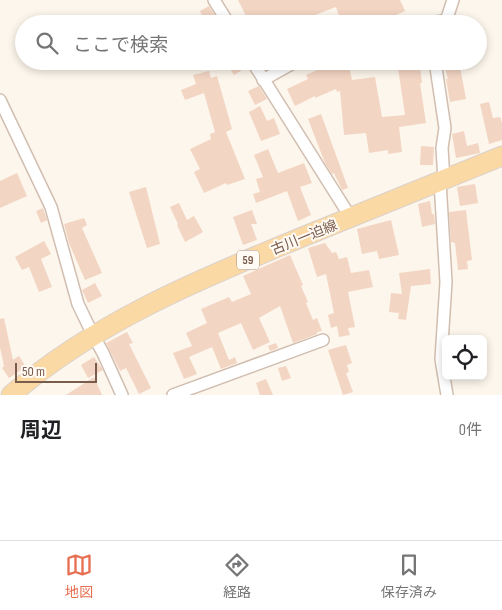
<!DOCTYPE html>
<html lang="ja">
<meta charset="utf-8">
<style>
body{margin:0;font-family:"Sofia Sans Condensed","Noto Sans JP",sans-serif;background:#f6f6f6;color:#202124}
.controls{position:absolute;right:15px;bottom:15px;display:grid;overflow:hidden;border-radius:8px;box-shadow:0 2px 8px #0003}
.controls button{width:45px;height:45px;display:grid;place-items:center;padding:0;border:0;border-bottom:1px solid #e0e0e0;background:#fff;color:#202124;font:25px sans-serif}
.scale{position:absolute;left:15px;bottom:12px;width:82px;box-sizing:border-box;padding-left:5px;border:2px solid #7a5c4d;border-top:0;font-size:14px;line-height:18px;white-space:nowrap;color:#7a5c4d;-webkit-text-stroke:4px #fffaf3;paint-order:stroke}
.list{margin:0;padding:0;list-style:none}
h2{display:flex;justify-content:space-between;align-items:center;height:65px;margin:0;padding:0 20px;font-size:21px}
h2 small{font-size:16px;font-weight:400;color:#757577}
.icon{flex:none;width:28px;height:28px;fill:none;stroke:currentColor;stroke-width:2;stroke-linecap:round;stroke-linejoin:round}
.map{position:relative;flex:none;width:502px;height:395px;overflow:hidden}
.search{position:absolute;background:#fff;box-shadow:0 2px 8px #0003;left:15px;right:15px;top:15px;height:55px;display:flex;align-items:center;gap:12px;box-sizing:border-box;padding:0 18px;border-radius:28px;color:#757577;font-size:19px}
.sheet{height:145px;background:#fff}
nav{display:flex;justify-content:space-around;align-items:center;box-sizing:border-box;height:70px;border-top:1px solid #e0e0e0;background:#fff;font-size:14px;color:#757577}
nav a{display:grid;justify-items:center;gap:2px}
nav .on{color:#e76f51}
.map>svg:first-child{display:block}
.building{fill:#f3d5c3}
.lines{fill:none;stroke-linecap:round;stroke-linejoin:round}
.street-casing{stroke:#d1beb0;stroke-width:14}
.primary-casing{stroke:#dad1cd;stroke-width:21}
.street{stroke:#fff;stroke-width:11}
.primary{stroke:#fbd9a5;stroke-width:19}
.labels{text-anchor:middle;stroke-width:4;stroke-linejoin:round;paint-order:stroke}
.shield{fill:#fffaf3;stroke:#a28b7f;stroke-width:1}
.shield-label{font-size:12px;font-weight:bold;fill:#7a5c4d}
.street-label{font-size:14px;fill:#7a5c4d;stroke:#fffaf3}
</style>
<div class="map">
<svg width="502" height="395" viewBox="0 0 502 395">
<rect width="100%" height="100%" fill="#fdf6ec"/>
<g class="building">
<polygon points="238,0 400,0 405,11 387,19 386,16 370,23 369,19 357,24 342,24 336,7 315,15 319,24 250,24"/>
<polygon points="209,6 215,16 219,24 206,24 200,11"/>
<polygon points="225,61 245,61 247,67 234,75"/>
<polygon points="313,61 348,61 352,80 375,77 382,117 405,115 397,61 414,61 415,68 420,67 422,83 420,83 426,123 399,127 402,152 388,154 388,150 369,153 366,133 344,135 340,91 337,92 336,89 315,98 315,96 295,106 287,89 308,79 306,75 317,70"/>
<polygon points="443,61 459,61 466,99 450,102 446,79 448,79"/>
<polygon points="209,71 211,78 217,76 232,129 226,132 245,179 227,185 226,183 204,193 194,172 200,169 190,149 211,139 210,134 215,132 204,93 185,100 181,90 196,84 193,75"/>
<polygon points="259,86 267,99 255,105 248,91"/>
<polygon points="489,102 493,118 500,117 502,123 502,140 489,144 480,104"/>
<polygon points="260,106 267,121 274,118 280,134 261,141 249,112"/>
<polygon points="321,114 348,188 342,190 334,173 332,174 325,163 308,119"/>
<polygon points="464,131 467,146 478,143 480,153 456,158 452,134"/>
<polygon points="421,146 434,147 433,165 420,165"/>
<polygon points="268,149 278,173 304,163 312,183 300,187 311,215 298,221 287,191 256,203 253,194 260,192 256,179 263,177 254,155"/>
<polygon points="17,173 27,196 0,208 0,181"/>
<polygon points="475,184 478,203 460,206 457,187"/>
<polygon points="146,187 160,244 147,248 129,192"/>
<polygon points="430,201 432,214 434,214 435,224 422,227 418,204"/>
<polygon points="179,203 187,220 194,216 203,232 185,242 177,225 178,224 170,207"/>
<polygon points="43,208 47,220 41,223 36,211"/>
<polygon points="252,210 257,224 251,224 257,240 243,245 233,217"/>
<polygon points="466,210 472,260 467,261 468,269 458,270 455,243 451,242 449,212"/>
<polygon points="84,218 87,225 82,228 102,273 85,280 69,243 64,224"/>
<polygon points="391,220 399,255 379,259 377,251 362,254 357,229"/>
<polygon points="44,241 51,254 41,259 52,287 39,292 29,267 22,270 15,257"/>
<polygon points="325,243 332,253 336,252 339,259 347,257 351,273 369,270 373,287 348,292 355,327 348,328 350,335 339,337 337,326 331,328 328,315 334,313 326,274 317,277 308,248"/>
<polygon points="290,255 303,285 301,286 308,302 306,303 313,320 317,318 322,331 317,332 317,334 293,343 280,306 259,318 270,342 253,350 241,323 218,333 229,360 235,357 237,363 221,369 212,347 189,357 197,374 184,379 173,353 192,346 186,333 207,323 201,309 229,297 232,302 251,294 243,276"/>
<polygon points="430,269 431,284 411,286 406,320 398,319 399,313 389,312 391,293 402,294 399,273"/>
<polygon points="95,283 102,296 88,303 82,290"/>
<polygon points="4,318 13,360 19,356 26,367 9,378 2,368 4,366 0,347 0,319"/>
<polygon points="127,332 133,343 129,344 151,388 139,394 126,368 120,371 106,343"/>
<polygon points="276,343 278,348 270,351 268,346"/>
<polygon points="346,345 352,363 347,365 349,372 346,373 353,392 343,395 328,350"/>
<polygon points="94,357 103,370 88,378 81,365"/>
<polygon points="286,366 291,378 282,381 278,368"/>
<polygon points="94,377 102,395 66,395"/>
<polygon points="266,379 273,395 260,395 256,383"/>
</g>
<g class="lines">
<g class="street-casing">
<g id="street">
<polyline points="214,0 229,24"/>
<polyline points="426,24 446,20"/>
<polyline points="445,24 453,0"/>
<polyline points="252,61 351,218"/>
<polyline points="435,61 445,128 442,148 444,180"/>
<polyline points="263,80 297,61"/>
<polyline points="0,100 51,207 78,304 93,335 103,353 122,395"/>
<polyline points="440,181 446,282 441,359 447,395"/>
<polyline points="173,395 323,340"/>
</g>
</g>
<g class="primary-casing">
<path id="primary" d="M11,395C93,324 195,281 295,240C364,212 433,184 502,156"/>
</g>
<use href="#street" class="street"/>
<use href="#primary" class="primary"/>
</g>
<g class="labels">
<rect class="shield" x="237" y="250.5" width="22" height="19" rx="4"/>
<g class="shield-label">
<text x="248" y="264">59</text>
</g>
<g class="street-label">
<text transform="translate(304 237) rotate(-22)" y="5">古川一迫線</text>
</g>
</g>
</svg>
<div class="controls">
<button><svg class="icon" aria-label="locate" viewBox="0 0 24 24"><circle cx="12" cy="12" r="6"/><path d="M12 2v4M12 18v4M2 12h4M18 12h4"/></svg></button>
</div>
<div class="scale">50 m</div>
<div class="search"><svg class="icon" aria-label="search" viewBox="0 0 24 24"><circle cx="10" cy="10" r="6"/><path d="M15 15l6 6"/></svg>ここで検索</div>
</div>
<section class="sheet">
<h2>周辺<small>0件</small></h2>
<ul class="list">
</ul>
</section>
<nav>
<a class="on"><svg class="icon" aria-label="map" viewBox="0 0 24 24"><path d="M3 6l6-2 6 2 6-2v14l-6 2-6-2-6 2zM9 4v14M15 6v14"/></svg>地図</a>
<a><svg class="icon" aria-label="directions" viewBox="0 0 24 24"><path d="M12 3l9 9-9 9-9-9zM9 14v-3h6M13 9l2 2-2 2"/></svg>経路</a>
<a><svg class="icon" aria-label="saved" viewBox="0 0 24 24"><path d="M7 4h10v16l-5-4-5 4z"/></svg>保存済み</a>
</nav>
